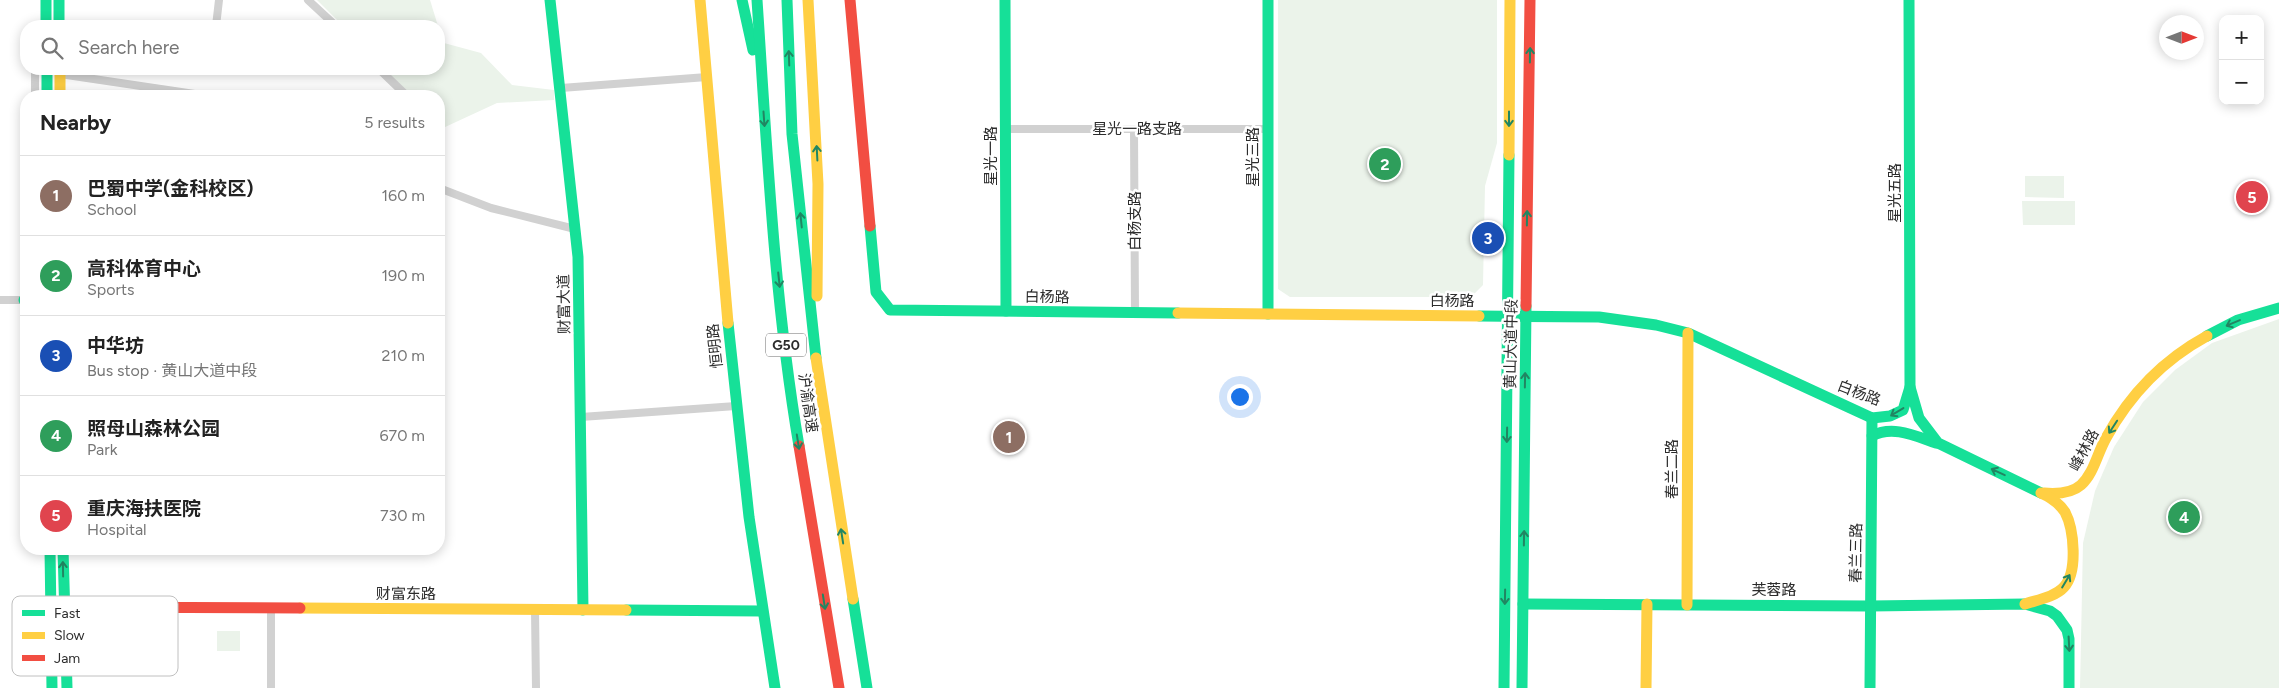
<!DOCTYPE html>
<meta charset="utf-8">
<style>
body{margin:0;font-family:Figtree,"Noto Sans SC",sans-serif;background:#f6f6f6;color:#222}
.controls{position:absolute;right:15px;top:15px;display:grid;overflow:hidden;border-radius:10px;box-shadow:0 2px 12px #0003}
.controls button{width:45px;height:45px;display:grid;place-items:center;padding:0;border:0;border-bottom:1px solid #e0e0e0;background:#fff;color:#222;font:25px sans-serif}
.compass{position:absolute;left:2159px;top:15px;width:45px;height:45px;border-radius:50%;background:#fff;box-shadow:0 2px 12px #0003;rotate:90deg}
.you{position:absolute;left:1239px;top:396px;width:18px;height:18px;margin:-12px;border:4px solid #fff;border-radius:50%;background:#1a73e8;box-shadow:0 0 0 8px #1a73e833}
.badge{display:grid;place-items:center;width:32px;height:32px;border-radius:50%;background:#db2777;color:#fff;font-size:16px;font-weight:700}
.pin{position:absolute;translate:-50% -50%;border:2px solid #fff;box-shadow:0 1px 5px #0006}
.list{margin:0;padding:0;list-style:none}
h2{display:flex;justify-content:space-between;align-items:center;height:65px;margin:0;padding:0 20px;font-size:21px}
h2 small{font-size:16px;font-weight:400;color:#767676}
.list li{display:grid;grid-template-columns:32px 1fr auto;gap:15px;align-items:center;box-sizing:border-box;height:80px;padding:0 20px;border-top:1px solid #e0e0e0}
.list b{display:block;font-size:19px;white-space:nowrap}
.list p{margin:0;font-size:16px;white-space:nowrap;color:#767676}
.list em{font-size:16px;font-style:normal;color:#767676}
.icon{flex:none;width:28px;height:28px;fill:none;stroke:currentColor;stroke-width:2;stroke-linecap:round;stroke-linejoin:round}
.map{position:relative;flex:none;width:2279px;height:688px;overflow:hidden}
.search{position:absolute;background:#fff;box-shadow:0 2px 12px #0003;left:20px;top:20px;width:425px;height:55px;display:flex;align-items:center;gap:12px;box-sizing:border-box;padding:0 18px;border-radius:20px;color:#767676;font-size:19px}
.panel{position:absolute;background:#fff;box-shadow:0 2px 12px #0003;left:20px;top:90px;width:425px;height:465px;border-radius:20px}
.map>svg:first-child{display:block}
.green{fill:#ebf3ea}
.lines{fill:none;stroke-linecap:round;stroke-linejoin:round}
.street{stroke:#d1d1d1;stroke-width:8}
.fast{stroke:#16e098;stroke-width:11}
.slow{stroke:#ffcf43;stroke-width:11}
.jam{stroke:#f24e42;stroke-width:11}
.oneway{stroke:#218662}
.labels{text-anchor:middle;stroke-width:5;stroke-linejoin:round;paint-order:stroke}
.shield{fill:#fff;stroke:#6b6b6b;stroke-width:1}
.shield-label{font-size:14px;font-weight:bold;fill:#2c2c2c}
.street-label{font-size:15px;fill:#2c2c2c;stroke:#fff}
.key{fill:#fff;stroke:#c0c0c0;stroke-width:1}
.key-label{font-size:14px;fill:#2c2c2c}
</style>
<div class="map">
<svg width="2279" height="688" viewBox="0 0 2279 688">
<rect width="100%" height="100%" fill="#fff"/>
<g class="green">
<polygon points="317,0 430,0 438,26 343,26"/>
<polygon points="1278,0 1497,0 1497,143 1485,186 1483,285 1471,297 1290,297 1278,289"/>
<polygon points="439,28 444,43 481,53 512,85 554,90 554,100 497,103 443,128 439,124 439,96 412,96 385,69 439,69"/>
<polygon points="2025,176 2064,176 2064,198 2025,197"/>
<polygon points="2022,201 2075,201 2075,225 2023,225"/>
<polygon points="2279,319 2279,688 2080,688 2083,543 2095,491 2114,447 2143,402 2175,370 2212,343"/>
<rect x="217" y="631" width="23" height="20"/>
</g>
<g class="lines">
<g class="street">
<polyline points="308,0 336,26"/>
<polyline points="216,26 219,0"/>
<polyline points="35,69 35,96"/>
<polyline points="379,69 407,96"/>
<polyline points="60,74 208,96"/>
<polyline points="561,88 707,77"/>
<polyline points="439,128 439,129"/>
<polyline points="1006,129 1268,129"/>
<polyline points="1134,129 1135,313"/>
<polyline points="439,188 491,208 575,229"/>
<polyline points="0,300 24,300"/>
<polyline points="581,417 736,406"/>
<polyline points="535,610 536,688"/>
<polyline points="271,688 271,609"/>
</g>
<g class="fast">
<polyline points="46,0 46,26"/>
<polyline points="59,0 59,26"/>
<polyline points="550,0 578,257 583,610"/>
<polyline points="742,0 753,50"/>
<path d="M757,0C767,149 774,299 799,446"/>
<polyline points="787,0 792,134 816,358"/>
<polyline points="1005,0 1006,311"/>
<polyline points="1268,0 1268,314"/>
<polyline points="1909,0 1910,387"/>
<polyline points="47,69 47,96"/>
<polyline points="870,226 876,292 890,310 1178,313"/>
<polyline points="26,298 24,300 26,301"/>
<polyline points="1479,316 1599,317 1656,325 1688,333 1872,418 1890,416 1903,410 1910,387 1919,418 1938,443 2041,493"/>
<polyline points="728,323 749,517 775,688"/>
<polyline points="2207,336 2238,320 2279,308"/>
<path d="M1872,436C1893,425 1915,436 1936,443"/>
<polyline points="50,549 52,688"/>
<polyline points="63,549 67,688"/>
<polyline points="853,599 867,688"/>
<polyline points="1523,604 1870,606 2025,604 2050,611 2057,616 2067,630 2069,639 2069,688"/>
<polyline points="626,610 762,611"/>
<polyline points="1504,688 1509,155"/>
<polyline points="1522,688 1526,306"/>
<polyline points="1870,688 1872,418"/>
</g>
<g class="slow">
<polyline points="700,0 728,323"/>
<polyline points="808,0 818,184 817,296"/>
<polyline points="60,69 60,96"/>
<polyline points="1509,155 1510,0"/>
<polyline points="1178,313 1479,316"/>
<polyline points="816,358 853,599"/>
<path d="M2044,493C2056,494 2071,494 2081,485C2094,473 2097,454 2106,438C2130,394 2163,360 2207,336"/>
<path d="M2025,604C2037,600 2055,597 2064,587C2078,572 2074,529 2065,512C2059,503 2050,497 2041,493"/>
<polyline points="1687,605 1688,333"/>
<polyline points="300,608 626,610"/>
<polyline points="1646,688 1647,604"/>
</g>
<g class="jam">
<polyline points="850,0 870,226"/>
<polyline points="1526,306 1530,0"/>
<polyline points="799,446 839,688"/>
<polyline points="50,607 300,608"/>
</g>
</g>
<defs><path id="oneway-shaft" d="M-6 0H5M1.5-3L5.5 0L1.5 3" fill="none" stroke-width="1.6" stroke-linecap="round" stroke-linejoin="round" transform="scale(1.25)"/></defs>
<g class="oneway">
<use href="#oneway-shaft" transform="translate(1530 55) rotate(-89)"/>
<use href="#oneway-shaft" transform="translate(789 58) rotate(-92)"/>
<use href="#oneway-shaft" transform="translate(764 119) rotate(86)"/>
<use href="#oneway-shaft" transform="translate(1509 119) rotate(90)"/>
<use href="#oneway-shaft" transform="translate(817 153) rotate(-93)"/>
<use href="#oneway-shaft" transform="translate(1527 218) rotate(-89)"/>
<use href="#oneway-shaft" transform="translate(801 220) rotate(-96)"/>
<use href="#oneway-shaft" transform="translate(779 280) rotate(84)"/>
<use href="#oneway-shaft" transform="translate(2233 323) rotate(157)"/>
<use href="#oneway-shaft" transform="translate(1525 380) rotate(-89)"/>
<use href="#oneway-shaft" transform="translate(1897 412) rotate(149)"/>
<use href="#oneway-shaft" transform="translate(2113 427) rotate(123)"/>
<use href="#oneway-shaft" transform="translate(1507 435) rotate(91)"/>
<use href="#oneway-shaft" transform="translate(798 442) rotate(81)"/>
<use href="#oneway-shaft" transform="translate(1998 472) rotate(-155)"/>
<use href="#oneway-shaft" transform="translate(842 536) rotate(-99)"/>
<use href="#oneway-shaft" transform="translate(1524 538) rotate(-89)"/>
<use href="#oneway-shaft" transform="translate(63 569) rotate(-91)"/>
<use href="#oneway-shaft" transform="translate(2066 581) rotate(-59)"/>
<use href="#oneway-shaft" transform="translate(1505 597) rotate(91)"/>
<use href="#oneway-shaft" transform="translate(824 602) rotate(81)"/>
<use href="#oneway-shaft" transform="translate(2069 644) rotate(87)"/>
</g>
<g class="labels">
<rect class="shield" x="766" y="333.5" width="40" height="23" rx="4"/>
<g class="shield-label">
<text x="786" y="350">G50</text>
</g>
<g class="street-label">
<text x="1137" y="134">星光一路支路</text>
<text transform="translate(991 156) rotate(-90)" y="5">星光一路</text>
<text transform="translate(1253 157) rotate(-90)" y="5">星光三路</text>
<text transform="translate(1895 193) rotate(-90)" y="5">星光五路</text>
<text transform="translate(1135 221) rotate(-90)" y="5">白杨支路</text>
<text transform="translate(1047 297) rotate(1)" y="5">白杨路</text>
<text x="1452" y="306">白杨路</text>
<text transform="translate(564 304) rotate(-91)" y="5">财富大道</text>
<text transform="translate(1511 344) rotate(-89)" y="5">黄山大道中段</text>
<text transform="translate(715 346) rotate(-96)" y="5">恒明路</text>
<text transform="translate(1859 393) rotate(21)" y="5">白杨路</text>
<text transform="translate(808 403) rotate(82)" y="5">沪渝高速</text>
<text transform="translate(2084 450) rotate(-62)" y="5">峰林路</text>
<text transform="translate(1672 469) rotate(-90)" y="5">春兰二路</text>
<text transform="translate(1856 553) rotate(-89)" y="5">春兰三路</text>
<text x="1774" y="595">芙蓉路</text>
<text x="406" y="599">财富东路</text>
</g>
</g>
<rect x="12" y="596" width="166" height="80" rx="8" class="key"/>
<rect x="22" y="610" width="23" height="6" fill="#16e098"/>
<rect x="22" y="632" width="23" height="7" fill="#ffcf43"/>
<rect x="22" y="655" width="23" height="6" fill="#f24e42"/>
<g class="key-label">
<text x="54" y="618">Fast</text>
<text x="54" y="640">Slow</text>
<text x="54" y="663">Jam</text>
</g>
</svg>
<div class="controls">
<button>+</button>
<button>−</button>
</div>
<svg class="compass" viewBox="-18 -18 36 36"><path d="M0-13l5 13h-10z" fill="#e53935"/><path d="M0 13l5-13h-10z" fill="#767676"/></svg>
<div class="you"></div>
<div class="pin badge" style="left:1009px;top:437px;background:#8d6e63">1</div>
<div class="pin badge" style="left:1385px;top:164px;background:#2e9e5b">2</div>
<div class="pin badge" style="left:1488px;top:238px;background:#1a4fb4">3</div>
<div class="pin badge" style="left:2184px;top:517px;background:#2e9e5b">4</div>
<div class="pin badge" style="left:2252px;top:197px;background:#e0444e">5</div>
<div class="search"><svg class="icon" aria-label="search" viewBox="0 0 24 24"><circle cx="10" cy="10" r="6"/><path d="M15 15l6 6"/></svg>Search here</div>
<section class="panel">
<h2>Nearby<small>5 results</small></h2>
<ul class="list">
<li><span class="badge" style="background:#8d6e63">1</span><div><b>巴蜀中学(金科校区)</b><p>School</p></div><em>160 m</em></li>
<li><span class="badge" style="background:#2e9e5b">2</span><div><b>高科体育中心</b><p>Sports</p></div><em>190 m</em></li>
<li><span class="badge" style="background:#1a4fb4">3</span><div><b>中华坊</b><p>Bus stop · 黄山大道中段</p></div><em>210 m</em></li>
<li><span class="badge" style="background:#2e9e5b">4</span><div><b>照母山森林公园</b><p>Park</p></div><em>670 m</em></li>
<li><span class="badge" style="background:#e0444e">5</span><div><b>重庆海扶医院</b><p>Hospital</p></div><em>730 m</em></li>
</ul>
</section>
</div>
